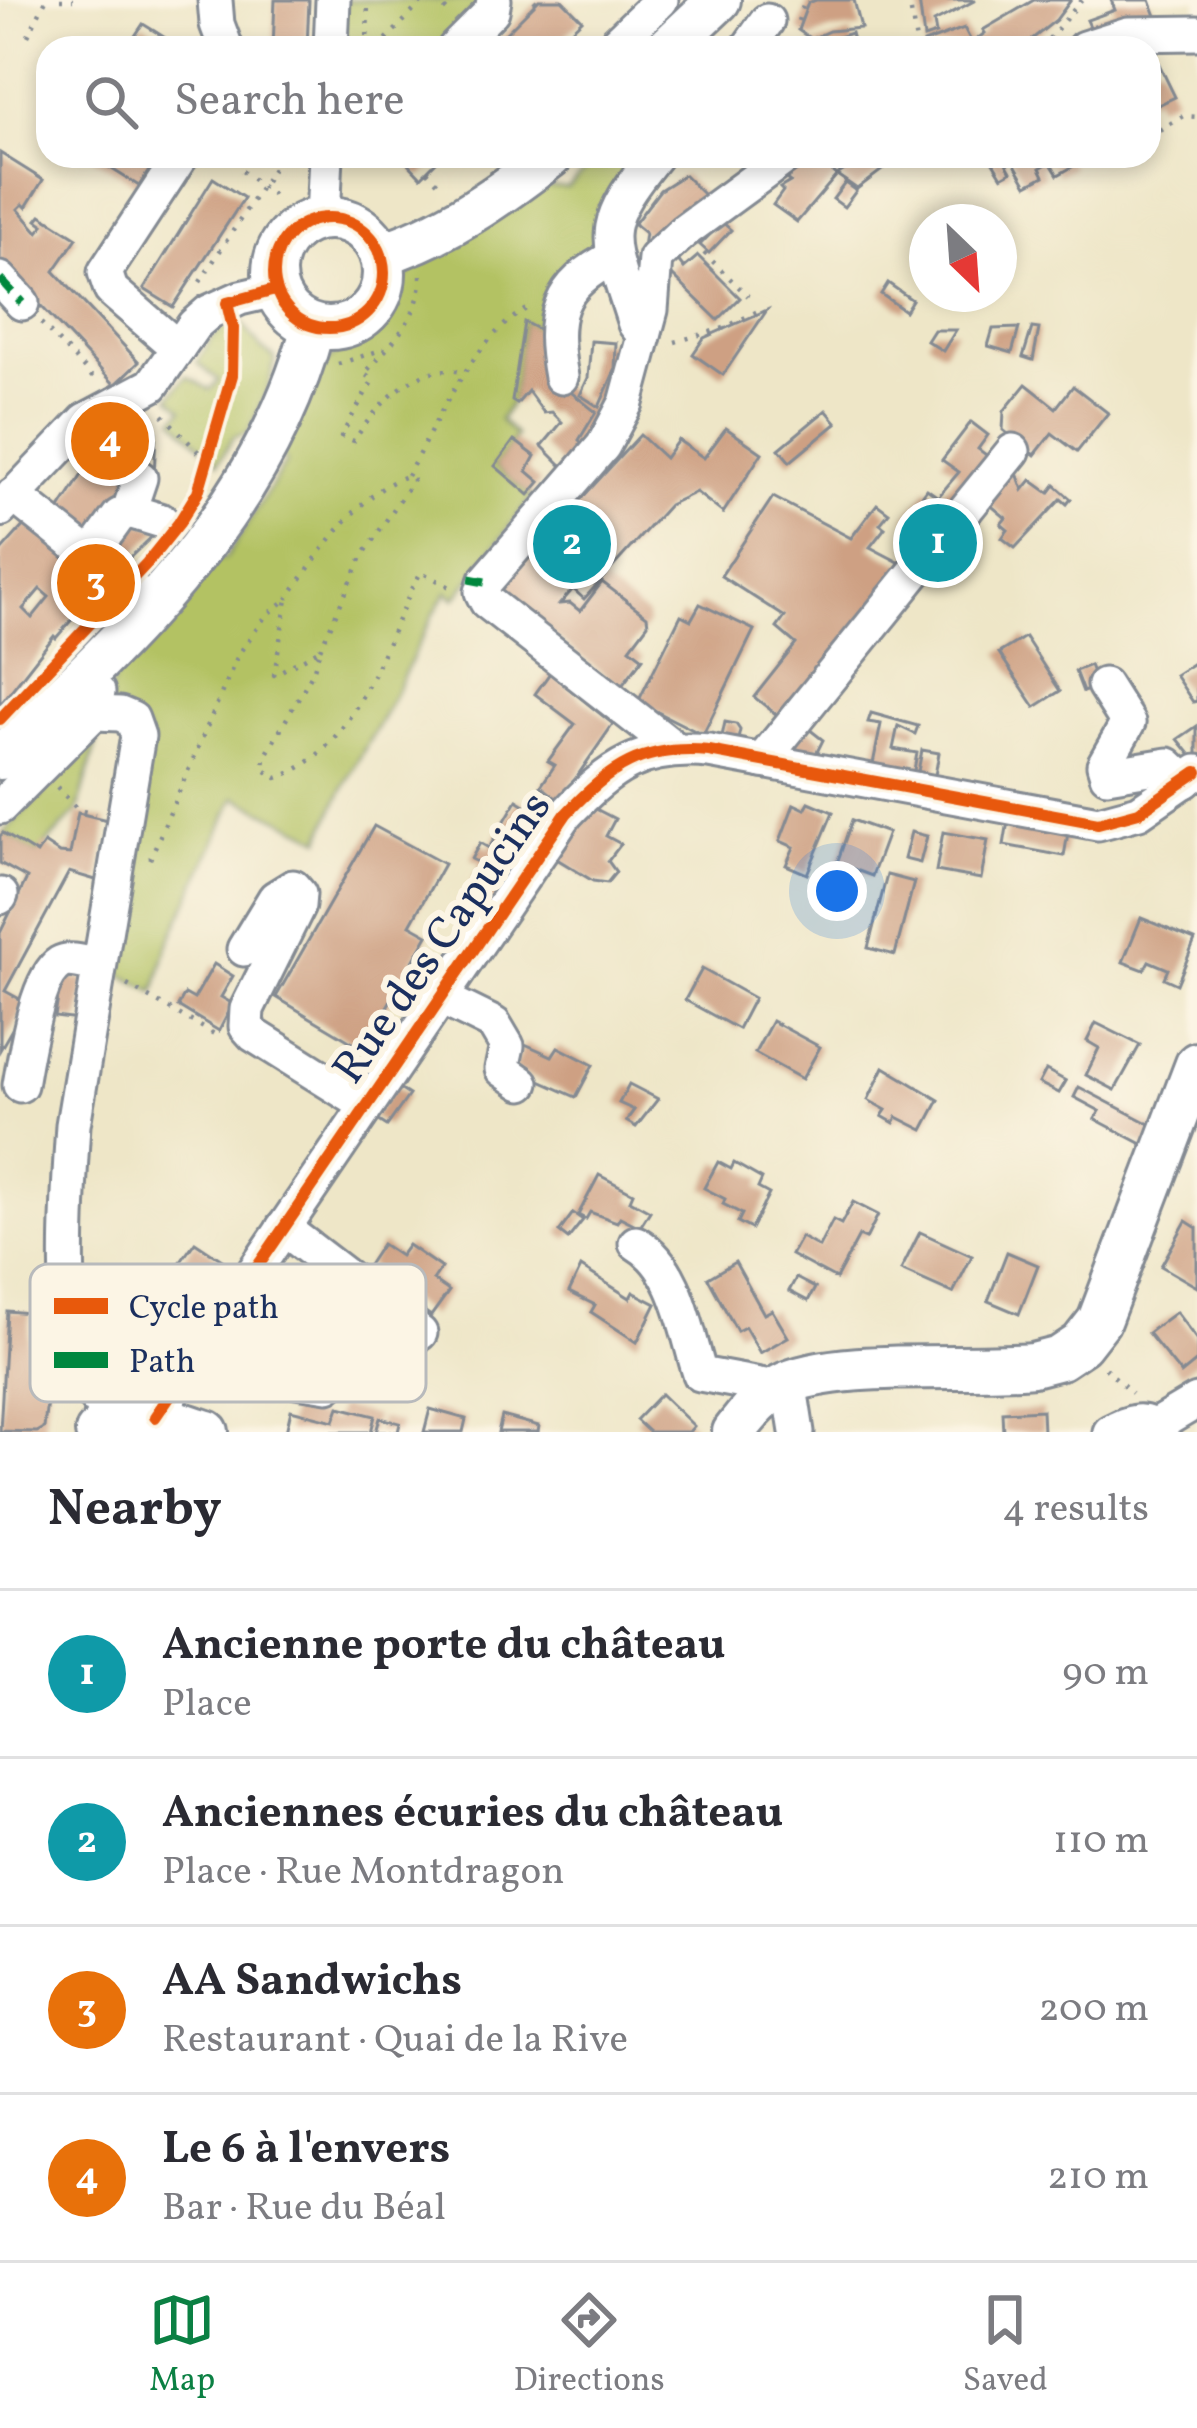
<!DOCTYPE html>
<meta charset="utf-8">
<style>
body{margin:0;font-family:Vollkorn,serif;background:#f2f2f3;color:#2b2b33}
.compass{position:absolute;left:909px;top:204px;width:108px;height:108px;border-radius:50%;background:#fff;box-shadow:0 6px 18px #0003;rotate:155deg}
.you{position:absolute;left:837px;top:891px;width:42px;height:42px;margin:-30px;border:9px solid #fff;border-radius:50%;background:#1a73e8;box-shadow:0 0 0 18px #1a73e833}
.badge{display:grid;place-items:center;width:78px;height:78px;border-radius:50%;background:#0b8043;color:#fff;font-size:39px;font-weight:700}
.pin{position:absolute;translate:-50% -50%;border:6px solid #fff;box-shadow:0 3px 12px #0006}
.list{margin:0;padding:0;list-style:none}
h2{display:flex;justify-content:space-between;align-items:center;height:156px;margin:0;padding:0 48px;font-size:51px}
h2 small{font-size:39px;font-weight:400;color:#7c7c81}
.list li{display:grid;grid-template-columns:78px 1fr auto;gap:36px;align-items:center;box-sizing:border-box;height:168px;padding:0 48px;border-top:3px solid #e1e1e2}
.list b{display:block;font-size:45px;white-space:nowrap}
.list p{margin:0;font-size:39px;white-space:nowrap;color:#7c7c81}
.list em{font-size:39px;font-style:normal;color:#7c7c81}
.icon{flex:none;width:66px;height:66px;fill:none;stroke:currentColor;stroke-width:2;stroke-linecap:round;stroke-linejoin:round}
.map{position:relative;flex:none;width:1197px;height:1432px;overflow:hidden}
.search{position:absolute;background:#fff;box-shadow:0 6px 18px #0003;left:36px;right:36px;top:36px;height:132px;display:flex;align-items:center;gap:30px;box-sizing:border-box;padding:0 42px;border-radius:36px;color:#7c7c81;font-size:45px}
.sheet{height:828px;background:#fff}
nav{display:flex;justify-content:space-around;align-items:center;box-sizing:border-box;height:168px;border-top:3px solid #e1e1e2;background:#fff;font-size:33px;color:#7c7c81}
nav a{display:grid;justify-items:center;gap:6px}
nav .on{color:#0b8043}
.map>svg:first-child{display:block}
.green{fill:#b3c264;stroke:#677861;stroke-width:3}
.building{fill:#cea083;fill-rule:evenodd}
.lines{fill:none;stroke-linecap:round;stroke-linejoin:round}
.minor-casing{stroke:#848a92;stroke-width:39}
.major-casing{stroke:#848a92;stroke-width:48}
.path{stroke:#848a92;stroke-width:4.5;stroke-dasharray:3 9;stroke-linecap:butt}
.minor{stroke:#fff;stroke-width:33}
.major{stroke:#fff;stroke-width:42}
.quiet{stroke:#00873e;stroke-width:9;stroke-dasharray:18 9;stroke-linecap:butt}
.cycleway-casing{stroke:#fcf5e5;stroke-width:20}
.cycleway{stroke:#e8590c;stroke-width:12}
.labels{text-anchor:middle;stroke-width:12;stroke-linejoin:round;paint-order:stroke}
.street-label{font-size:45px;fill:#1b2f5e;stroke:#fcf5e5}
.key{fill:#fcf5e5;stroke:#b8babc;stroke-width:3}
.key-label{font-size:33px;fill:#1b2f5e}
</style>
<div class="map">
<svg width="1197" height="1432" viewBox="0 0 1197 1432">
<rect width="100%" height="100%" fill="#fcf5e5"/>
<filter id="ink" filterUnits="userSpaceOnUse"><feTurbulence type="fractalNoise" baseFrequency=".00833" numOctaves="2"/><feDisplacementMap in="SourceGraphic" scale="24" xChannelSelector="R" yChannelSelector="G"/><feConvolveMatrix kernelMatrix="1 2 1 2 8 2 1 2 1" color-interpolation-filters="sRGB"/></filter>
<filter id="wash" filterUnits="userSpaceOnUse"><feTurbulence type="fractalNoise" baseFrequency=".004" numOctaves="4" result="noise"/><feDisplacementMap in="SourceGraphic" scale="48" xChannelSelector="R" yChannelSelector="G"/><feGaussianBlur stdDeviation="2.7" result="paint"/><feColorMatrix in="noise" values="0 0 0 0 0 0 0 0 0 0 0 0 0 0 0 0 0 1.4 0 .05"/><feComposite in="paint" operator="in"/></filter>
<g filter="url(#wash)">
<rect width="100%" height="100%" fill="#eee6c7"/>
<g class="green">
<polygon points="333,0 494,0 455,48 331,48"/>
<path d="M600,156H655L611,239L547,334L524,323L512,401L500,420L516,436L495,466L532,497L455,599L447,592C420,633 405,678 381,720C358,760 337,796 321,839L235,797L167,948L155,992L112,970L147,732L107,701L119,664L210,561L226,558L286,462L279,452L321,366L342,348L372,334L386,320L406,277L416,267L536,186L567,188Z"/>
<polygon points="231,320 240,321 262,349 275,358 268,389 248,433 234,437 218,463 174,419 183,409 170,397 187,376 210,390 218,380 197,363 212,338"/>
<polygon points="99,734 78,810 37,854 3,833"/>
</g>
<g id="blocks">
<g class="building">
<polygon points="275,0 309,0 307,48 273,48"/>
<polygon points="539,0 562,0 582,20 552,48 491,48"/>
<polygon points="816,0 854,0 861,28 829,31 811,39 798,30 808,3"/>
<polygon points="919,0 976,0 934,22 936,34 924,38"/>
<polygon points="1034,0 1071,0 1056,20 1021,48 969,45 925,48 924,43 964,28 972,43 985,33 983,30"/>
<polygon points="1111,0 1150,0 1156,16 1092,31 1087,20 1115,10"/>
<polygon points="143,24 156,32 181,48 127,48"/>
<polygon points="851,33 855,48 807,48 807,47"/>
<polygon points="1159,64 1175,97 1158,105 1154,97 1149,100 1149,69"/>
<polygon points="0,153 43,180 26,207 23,204 18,209 38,232 44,225 37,220 41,215 77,238 54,271 139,362 115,385 0,262"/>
<polygon points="91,156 154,156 157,158 139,186"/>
<polygon points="401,156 442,156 421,177"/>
<polygon points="810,156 859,156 832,171 837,175 797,222 773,205 783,191 780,188 790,182 785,178 795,165 800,169"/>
<polygon points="866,156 882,156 886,167 857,189 837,175"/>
<polygon points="989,156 1002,156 1011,172 1002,177"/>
<polygon points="1010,156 1066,156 1072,167 1058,175 1050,162 1040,168 1044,176 1027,185"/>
<polygon points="684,175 709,200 643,247 645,233 634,224 660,190"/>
<polygon points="213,178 244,198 173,307 144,289"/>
<polygon points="845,183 856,191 844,207 833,199"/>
<polygon points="722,222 731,230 709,253 700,245"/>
<polygon points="698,256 740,298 718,320 668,271 677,259 684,268"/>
<polygon points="888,283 912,300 905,311 881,294"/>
<polygon points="767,310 723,375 693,354 704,338"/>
<polygon points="524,322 547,334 558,382 596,412 579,440 582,443 563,467 542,446 562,422 552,412 544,413 528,391 517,404 512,401"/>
<polygon points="1019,328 1012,353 988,346 993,329"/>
<polygon points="1032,328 1039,329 1033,360 1023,357"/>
<polygon points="934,330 956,330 943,351 927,341"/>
<polygon points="591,341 616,343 615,370 599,407 580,395 588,378"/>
<polygon points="1026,384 1056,408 1073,386 1108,413 1077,452 1052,433 1035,455 1003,430 1004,411"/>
<polygon points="826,410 837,423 790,462 779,449"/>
<polygon points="971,422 988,435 978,449 993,460 933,539 906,518 927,489 938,497 959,472 942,460"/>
<polygon points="113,427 156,430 154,479 120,499 90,541 56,515"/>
<polygon points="726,428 762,453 723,513 696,492 669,505 584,599 573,589 560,604 570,603 580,611 602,582 647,616 648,624 630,648 643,658 621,687 496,591 640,435 665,458 678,440 704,458"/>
<polygon points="514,440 535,456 527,471 540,482 529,495 495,466"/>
<polygon points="1017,473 1023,490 1031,480 1049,493 1055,485 1071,499 1067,504 1061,499 1015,548 1002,538 1008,530 1001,524 1006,518 982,498 1005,474"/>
<polygon points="773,497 851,538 877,504 889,513 880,524 885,528 870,547 910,568 786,722 754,697 796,644 777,628 785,617 721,576"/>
<polygon points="127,519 160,529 122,565 104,551"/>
<path d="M26,523L104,582L56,638L54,636L0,705V552ZM40,589L49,597L32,618L23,609Z"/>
<polygon points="700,604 754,630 703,735 638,702 681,615 691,620"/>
<polygon points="1025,637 1060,691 1035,707 999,653"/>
<polygon points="1197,661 1197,701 1193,702 1175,675"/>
<polygon points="1090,665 1098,686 1083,692 1075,671"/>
<polygon points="550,673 613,724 560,801 541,786 555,765 548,761 575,724 535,694"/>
<polygon points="871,713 918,726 915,734 898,726 893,749 917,753 913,776 872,769 881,724 868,722"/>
<polygon points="725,722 736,724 740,730 737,744 721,741"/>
<polygon points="1197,726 1197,757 1194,759 1178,739"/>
<polygon points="809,729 823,740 815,756 778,751"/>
<polygon points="922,750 939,753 934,781 917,777"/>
<polygon points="517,800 541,815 523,844 529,847 485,912 462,900 481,864 471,859 480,843 489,848"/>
<polygon points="809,802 833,812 807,874 786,865 794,847 780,841 794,804 805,809"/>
<polygon points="592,807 615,819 606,836 621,844 608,861 616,872 607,883 593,881 552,856"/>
<polygon points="78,813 107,820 99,881 69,872 5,991 27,1003 0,1050 0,933 27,878 0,863 0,836 3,833 37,854 44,843 59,853 70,854"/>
<polygon points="852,820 888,833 872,876 837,863"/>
<polygon points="1008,821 1068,833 1064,856 1004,845"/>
<polygon points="374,826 444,864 410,925 428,935 363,1049 276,997"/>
<polygon points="911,832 927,836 920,863 904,859"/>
<polygon points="943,832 988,840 981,879 936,871"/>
<polygon points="887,875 914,882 895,955 868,948"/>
<polygon points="1141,918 1195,940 1177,984 1164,978 1168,969 1149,961 1144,970 1123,962"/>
<polygon points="214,964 233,976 221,997 233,1004 219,1031 178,1006 185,994 194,999"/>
<polygon points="702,969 754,998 738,1029 685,1000"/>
<polygon points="61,977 85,980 79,1020 55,1017"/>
<polygon points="772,1021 820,1047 802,1079 755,1053"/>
<polygon points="1096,1023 1140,1045 1115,1090 1086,1075 1099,1048 1087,1041"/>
<polygon points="525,1044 552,1056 558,1047 593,1065 576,1097 513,1069"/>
<polygon points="884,1067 939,1100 923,1130 897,1117 894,1123 882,1116 886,1110 868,1100"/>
<polygon points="1046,1070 1066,1081 1059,1093 1039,1083"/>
<polygon points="629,1084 658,1099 636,1127 626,1121 634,1110 619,1103"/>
<polygon points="395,1086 409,1095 387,1126 373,1117"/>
<polygon points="1079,1087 1155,1127 1148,1147 1095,1119 1100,1111 1074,1097"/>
<polygon points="718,1162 731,1169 734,1163 762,1179 758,1188 769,1194 751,1229 738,1222 742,1214 723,1204 725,1199 704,1188"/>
<polygon points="599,1175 633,1193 630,1200 650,1211 640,1227 620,1217 617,1222 590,1212 586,1219 578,1215"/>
<polygon points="853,1202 878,1215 866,1239 859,1236 836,1279 791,1255 801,1237 819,1247 833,1220 841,1224"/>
<polygon points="573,1213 583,1220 568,1239 559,1232"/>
<polygon points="1186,1221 1197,1228 1197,1287 1161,1266"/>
<polygon points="920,1232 972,1256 953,1293 901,1270"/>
<polygon points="195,1242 237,1270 191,1337 180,1329 155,1366 125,1346 139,1325 137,1323"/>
<polygon points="382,1244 400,1256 408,1245 441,1268 433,1280 449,1291 431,1316 400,1294 393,1304 377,1293 388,1278 368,1265"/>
<polygon points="1007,1252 1038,1265 1019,1314 988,1301"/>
<polygon points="735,1262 764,1314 772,1310 788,1337 760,1353 745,1327 737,1331 708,1278"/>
<polygon points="581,1267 630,1298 633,1292 656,1304 637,1342 591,1312 595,1305 569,1292"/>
<polygon points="796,1278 815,1288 808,1301 789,1291"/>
<polygon points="7,1311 30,1313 26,1361 51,1364 44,1428 37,1432 0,1431"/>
<polygon points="1176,1312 1197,1340 1197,1361 1181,1374 1148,1333"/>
<polygon points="661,1394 694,1426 689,1432 649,1432 636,1420"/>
<polygon points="339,1407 375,1416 371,1432 286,1432 291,1410 334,1421"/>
<polygon points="430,1409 466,1419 463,1432 424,1432"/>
<polygon points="1042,1410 1043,1432 1003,1432 1002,1412"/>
<polygon points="502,1416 539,1426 538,1432 498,1432"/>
<polygon points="380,1418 400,1423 398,1432 376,1432"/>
</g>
</g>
</g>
<g filter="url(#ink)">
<use href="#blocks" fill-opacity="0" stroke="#848a92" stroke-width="3"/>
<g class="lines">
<g class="minor-casing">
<g id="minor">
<polyline points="215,0 217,24 226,48"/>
<polyline points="331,48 333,0"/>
<polyline points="455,48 492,11 494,0"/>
<polyline points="611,48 661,0"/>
<polyline points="748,48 767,21"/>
<polyline points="1084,48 1128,34 1197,33"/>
<polyline points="323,218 326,156"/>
<polyline points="0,279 22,303"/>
<path d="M644,335L635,324C608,237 594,231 655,156"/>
<polyline points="178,348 111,290 105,272 181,156"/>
<path d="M561,377C550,316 556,286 614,257"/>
<polyline points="13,495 152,605"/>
<polyline points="0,510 86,420 152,385 194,325 209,312 240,298 275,290"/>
<polyline points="129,511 162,521"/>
<polyline points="91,555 119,516 129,511 140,478"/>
<polyline points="1104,685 1128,723 1104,765 1107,775 1168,765 1185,781"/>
<path d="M94,713L120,714L132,719L138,736L73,1125C69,1190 58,1320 85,1378C91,1392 101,1405 109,1418"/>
<polyline points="674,748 487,602 482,592 485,582 603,446 626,403 651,310 655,258 683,232 787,156"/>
<polyline points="762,761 1013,451"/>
<polyline points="0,807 94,713 98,692"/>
<polyline points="0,897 1,895"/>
<polyline points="244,949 275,898 293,887 299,894 298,906 247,1009 246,1026 254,1035 366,1105"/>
<polyline points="439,997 494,1024 507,1046 502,1069 522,1083"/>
<path d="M20,1085C25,1058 36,978 60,963C70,957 88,964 99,966"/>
<polyline points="283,1228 420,1333"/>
<path d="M636,1243C678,1267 686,1331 700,1374L776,1388"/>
<polyline points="218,1322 284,1378 328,1385"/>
<polyline points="784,1385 792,1400 797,1432"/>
<path d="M155,1417L566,814C610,767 642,745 709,751L1098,823L1139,812L1197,772"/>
<polyline points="1155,1426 1197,1401"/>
<path d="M1110,1432C1130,1422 1143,1415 1161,1432"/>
</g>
</g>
<g class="major-casing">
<g id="major">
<polyline points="668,48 719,0"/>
<circle cx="329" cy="273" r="55"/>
<path d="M381,254C444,235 499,196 551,156"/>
<path d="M0,758C132,629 264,512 313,327"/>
<path d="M97,1432C126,1399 170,1421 207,1432"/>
<path d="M734,1432C746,1416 762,1396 781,1386C833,1358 968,1371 1033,1365L1060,1358L1081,1344L1099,1321L1197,1064"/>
</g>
</g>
<g class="path">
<polyline points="60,0 73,0"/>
<polyline points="436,0 449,13"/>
<polyline points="534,0 541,7"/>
<polyline points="909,0 917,48"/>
<polyline points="798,21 805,0"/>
<polyline points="28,36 46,0"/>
<polyline points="367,48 368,0"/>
<polyline points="378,48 424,0"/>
<polyline points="1041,48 1082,0"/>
<polyline points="1149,136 1183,116 1197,117"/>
<polyline points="242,171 277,198"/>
<polyline points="427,171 443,188"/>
<polyline points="838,171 862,156"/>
<polyline points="704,253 748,296"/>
<path d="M421,275C422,316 390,345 364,374L373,380L341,436L354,441C375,407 418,358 464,373"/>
<polyline points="200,282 281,156"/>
<polyline points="41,323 95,380"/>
<polyline points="675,342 724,328 760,310"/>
<polyline points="338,364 384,349"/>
<polyline points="163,415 207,461"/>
<path d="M407,476C438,421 473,335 532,306"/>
<path d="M287,599C315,559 359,491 407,476L413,480L362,557L320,649"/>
<polyline points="57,787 78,810 95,814"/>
<path d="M150,859L238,655L265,617L287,599L274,675L320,649L313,672L265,757L264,770L277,778C359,750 382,642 421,572L452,588"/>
<polyline points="127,985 216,1035"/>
<polyline points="1105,1368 1132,1393"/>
</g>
<use href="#minor" class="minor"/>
<use href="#major" class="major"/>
<g class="quiet">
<polyline points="0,279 22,303"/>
<polyline points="469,579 485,582"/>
</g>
<g class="cycleway-casing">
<g id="cycleway">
<circle cx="329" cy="273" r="55"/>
<polyline points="0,719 147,563 179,523 198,492 232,375 233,328 227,303 275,290"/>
<path d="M155,1417L566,814C610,767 642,745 709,751L1098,823L1139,812L1197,772"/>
</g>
</g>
<use href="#cycleway" class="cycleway"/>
</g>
</g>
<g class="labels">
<g class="street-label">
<text transform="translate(440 936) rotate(-55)" y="16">Rue des Capucins</text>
</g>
</g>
<rect x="30" y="1264" width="396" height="138" rx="18" class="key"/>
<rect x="54" y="1298" width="54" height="16" fill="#e8590c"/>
<rect x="54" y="1352" width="54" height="16" fill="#00873e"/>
<g class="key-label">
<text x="129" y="1318">Cycle path</text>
<text x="129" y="1372">Path</text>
</g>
</svg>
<svg class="compass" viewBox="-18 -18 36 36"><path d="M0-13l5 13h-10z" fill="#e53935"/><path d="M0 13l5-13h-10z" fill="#7c7c81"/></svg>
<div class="you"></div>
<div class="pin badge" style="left:938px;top:543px;background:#0f9aa8">1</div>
<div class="pin badge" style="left:572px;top:544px;background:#0f9aa8">2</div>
<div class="pin badge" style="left:96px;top:583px;background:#e8710a">3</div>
<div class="pin badge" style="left:110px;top:441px;background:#e8710a">4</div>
<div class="search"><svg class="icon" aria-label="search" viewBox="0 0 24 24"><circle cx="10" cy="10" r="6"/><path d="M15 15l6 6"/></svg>Search here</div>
</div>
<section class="sheet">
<h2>Nearby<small>4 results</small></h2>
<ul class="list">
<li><span class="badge" style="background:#0f9aa8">1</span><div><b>Ancienne porte du château</b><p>Place</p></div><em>90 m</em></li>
<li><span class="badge" style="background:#0f9aa8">2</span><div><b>Anciennes écuries du château</b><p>Place · Rue Montdragon</p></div><em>110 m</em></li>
<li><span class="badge" style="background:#e8710a">3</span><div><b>AA Sandwichs</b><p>Restaurant · Quai de la Rive</p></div><em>200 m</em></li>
<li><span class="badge" style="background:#e8710a">4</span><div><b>Le 6 à l'envers</b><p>Bar · Rue du Béal</p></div><em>210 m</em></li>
</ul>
</section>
<nav>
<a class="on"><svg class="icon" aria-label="map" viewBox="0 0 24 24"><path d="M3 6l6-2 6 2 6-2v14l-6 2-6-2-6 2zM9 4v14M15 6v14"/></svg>Map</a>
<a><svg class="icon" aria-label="directions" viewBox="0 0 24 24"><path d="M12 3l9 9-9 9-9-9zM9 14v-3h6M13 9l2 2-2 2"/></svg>Directions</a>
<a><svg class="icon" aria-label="saved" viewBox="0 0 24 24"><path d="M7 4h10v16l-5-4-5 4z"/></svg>Saved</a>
</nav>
